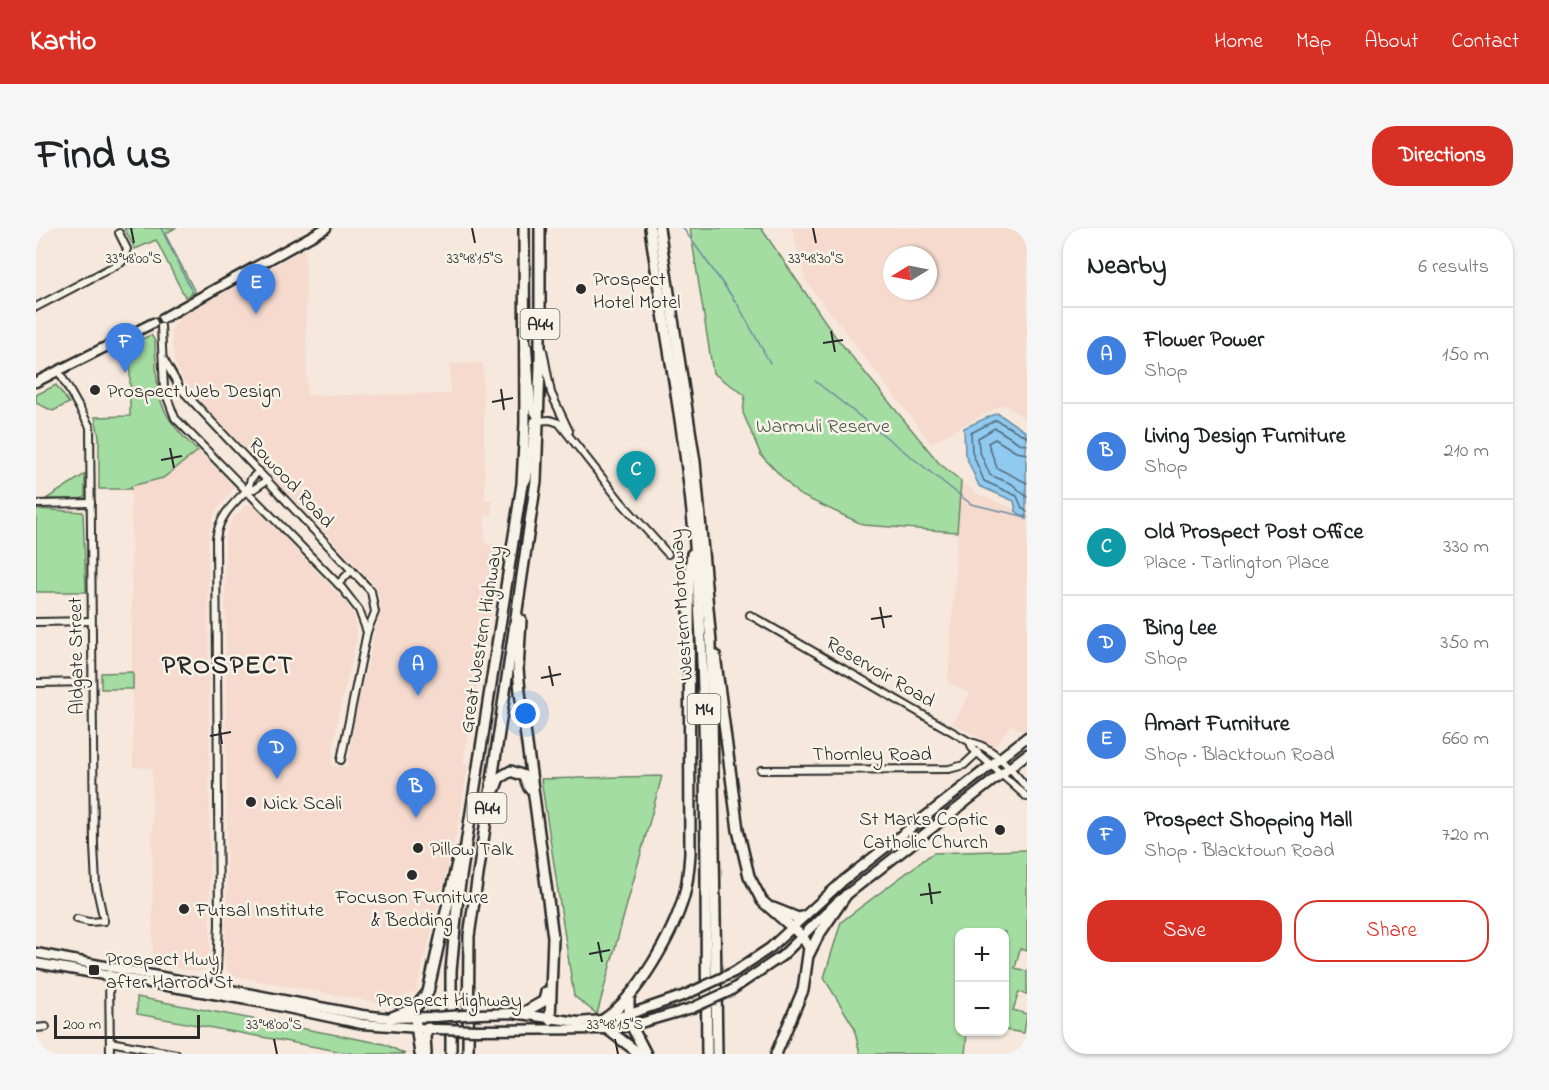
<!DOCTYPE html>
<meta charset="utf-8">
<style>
body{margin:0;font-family:"Indie Flower",sans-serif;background:#f6f6f6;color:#202124}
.controls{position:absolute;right:18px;bottom:18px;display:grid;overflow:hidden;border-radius:12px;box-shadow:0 2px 4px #0004}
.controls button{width:54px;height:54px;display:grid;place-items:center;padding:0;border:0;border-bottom:2px solid #e0e0e0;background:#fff;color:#202124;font:30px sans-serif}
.compass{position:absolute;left:847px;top:18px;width:54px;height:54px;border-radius:50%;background:#fff;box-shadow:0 2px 4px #0004;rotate:260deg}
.scale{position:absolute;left:18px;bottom:15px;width:146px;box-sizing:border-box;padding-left:6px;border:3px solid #2b2b2b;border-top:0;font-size:16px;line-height:21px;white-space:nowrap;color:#2b2b2b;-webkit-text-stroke:4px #f7f3e8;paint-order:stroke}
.you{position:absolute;left:490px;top:486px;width:21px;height:21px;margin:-15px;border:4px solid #fff;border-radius:50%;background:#1a73e8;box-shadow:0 0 0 9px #1a73e833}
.badge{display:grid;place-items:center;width:39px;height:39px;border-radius:50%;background:#d93025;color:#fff;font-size:20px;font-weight:700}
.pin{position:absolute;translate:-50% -50px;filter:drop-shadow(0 2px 3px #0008)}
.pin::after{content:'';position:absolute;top:32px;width:21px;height:18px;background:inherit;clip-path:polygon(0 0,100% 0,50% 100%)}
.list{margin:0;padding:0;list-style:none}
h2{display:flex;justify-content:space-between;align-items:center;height:78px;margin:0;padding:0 24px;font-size:26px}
h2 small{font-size:20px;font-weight:400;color:#757577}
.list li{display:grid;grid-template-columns:39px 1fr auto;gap:18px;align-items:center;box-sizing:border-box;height:96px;padding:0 24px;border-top:2px solid #e0e0e0}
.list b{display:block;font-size:22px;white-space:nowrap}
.list p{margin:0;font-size:20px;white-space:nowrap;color:#757577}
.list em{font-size:20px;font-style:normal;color:#757577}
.actions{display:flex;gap:12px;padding:18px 24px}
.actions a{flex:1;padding:14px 0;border:2px solid #d93025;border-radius:24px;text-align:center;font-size:21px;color:#d93025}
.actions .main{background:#d93025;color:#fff}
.map{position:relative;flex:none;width:991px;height:826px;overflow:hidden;border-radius:24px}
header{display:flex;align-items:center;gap:36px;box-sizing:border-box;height:84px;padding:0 30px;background:#d93025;color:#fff}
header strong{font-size:28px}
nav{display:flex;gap:33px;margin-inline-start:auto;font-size:21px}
.intro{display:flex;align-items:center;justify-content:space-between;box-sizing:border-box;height:144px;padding:0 36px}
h1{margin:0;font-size:42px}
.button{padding:15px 27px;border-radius:24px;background:#d93025;color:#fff;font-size:21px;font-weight:700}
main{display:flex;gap:36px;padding:0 36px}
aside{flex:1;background:#fff;border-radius:24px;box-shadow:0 2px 4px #0004}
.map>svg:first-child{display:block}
.built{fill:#f5dacd;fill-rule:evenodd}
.green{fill:#a4dda2;stroke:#688466;stroke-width:1.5}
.water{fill:#90caf0;stroke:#688aa1;stroke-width:1.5}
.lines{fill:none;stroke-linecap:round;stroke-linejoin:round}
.shore{stroke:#536b7a;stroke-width:1.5}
.stream{stroke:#688aa1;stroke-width:1.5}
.minor-casing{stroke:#2b2b2b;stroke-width:10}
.major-casing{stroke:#2b2b2b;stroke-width:13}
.highway-casing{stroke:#2b2b2b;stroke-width:14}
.minor{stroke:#f7f3e8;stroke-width:6}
.major{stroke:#f7f3e8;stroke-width:8}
.highway{stroke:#f7f3e8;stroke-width:9}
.major-bridge-casing{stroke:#2b2b2b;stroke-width:13;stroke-linecap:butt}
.major-bridge{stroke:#f7f3e8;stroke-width:8}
.ticks{fill:none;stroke:#2b2b2b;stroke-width:2}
.poi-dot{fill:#2b2b2b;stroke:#f7f3e8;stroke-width:2}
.labels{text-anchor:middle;stroke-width:5;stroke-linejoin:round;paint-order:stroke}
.shield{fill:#f7f3e8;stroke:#686764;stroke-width:1.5}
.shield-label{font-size:18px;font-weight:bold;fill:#2b2b2b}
.poi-label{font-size:20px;fill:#2b2b2b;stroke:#f7f3e8;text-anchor:start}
.park-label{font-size:20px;fill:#495849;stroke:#f7f3e8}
.street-label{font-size:20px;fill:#2b2b2b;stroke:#f7f3e8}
.district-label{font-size:26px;font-weight:bold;letter-spacing:1.5px;fill:#2b2b2b;stroke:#f7f3e8}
.ticks-label{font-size:15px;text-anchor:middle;fill:#2b2b2b;stroke:#f7f3e8;stroke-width:5;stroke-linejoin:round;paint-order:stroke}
</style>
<header>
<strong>Kartio</strong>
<nav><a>Home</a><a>Map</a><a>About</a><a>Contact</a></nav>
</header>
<div class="intro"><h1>Find us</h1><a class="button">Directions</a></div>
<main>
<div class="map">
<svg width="991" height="826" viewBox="0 0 991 826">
<rect width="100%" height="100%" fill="#f6e8dc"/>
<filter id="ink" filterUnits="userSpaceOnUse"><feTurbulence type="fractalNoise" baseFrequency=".0167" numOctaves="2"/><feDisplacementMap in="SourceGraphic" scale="12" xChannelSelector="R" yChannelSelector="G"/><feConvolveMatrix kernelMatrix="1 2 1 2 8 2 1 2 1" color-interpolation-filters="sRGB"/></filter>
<g filter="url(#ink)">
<g class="built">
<path d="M756,0H991V192L968,176L895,215L770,53ZM856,27H892V63H856Z"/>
<polygon points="269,21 271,167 414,166 414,136 447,135 449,272 456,272 456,287 449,287 449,316 466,316 444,454 442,453 427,536 432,537 423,594 380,763 349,776 198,748 192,745 189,737 191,665 189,310 196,291 210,277 218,277 311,376 318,388 321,411 302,488 295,538 312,538 320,485 345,379 343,367 335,353 150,158 139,135 135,103 144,89"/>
<polygon points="162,223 199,259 178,286 172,310 174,722 172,739 164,744 117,736 116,540 97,539 95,258 144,239"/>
<polygon points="925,253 941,266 991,286 991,500 988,503 974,497 957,521 941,508 916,495 934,466 912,454"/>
</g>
<g class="green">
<polygon points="88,0 139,0 129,6 159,64 149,69 120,12 99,21"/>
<polygon points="654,0 725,0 799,108 903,235 925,253 921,304 828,297 762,266 725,227 707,185 709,167 677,145"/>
<path d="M115,107L119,113C121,168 120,185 162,223L127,250L95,258V261H63V209L59,189L94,188V116Z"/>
<polygon points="20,157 33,175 17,183 0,175 0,167"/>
<polygon points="49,246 49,269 45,271 10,271"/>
<polygon points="0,281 47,284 50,364 0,364"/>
<polygon points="97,444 97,461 65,461 65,445"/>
<polygon points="626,548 561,786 538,768 505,551"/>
<polygon points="991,622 991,723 984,721 979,740 991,743 991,766 983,764 977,782 991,786 988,805 969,802 969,704 924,704 924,804 931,804 929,826 824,826 818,799 788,750 805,694 897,625"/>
<polygon points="101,769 348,816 369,826 318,826 101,786"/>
</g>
<polygon class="water" points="961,185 990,204 990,291 980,283 978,273 943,258 929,226 928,200"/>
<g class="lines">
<g class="shore">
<polyline points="991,209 960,192 935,205 936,224 948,253 981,268 986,280 991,284"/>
<polyline points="991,217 983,215 959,200 942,210 943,222 954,247 976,256 991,269"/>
<polyline points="991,226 980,224 959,211 952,215 961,240 991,255"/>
</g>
<g class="stream">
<polyline points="125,0 156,64"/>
<polyline points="647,0 702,77 734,135"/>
<polyline points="779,153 935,276 991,289"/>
</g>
<g class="minor-casing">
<g id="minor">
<polyline points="0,3 5,0"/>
<polyline points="0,79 86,34 91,21 83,5"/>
<polyline points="125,98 128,161 139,190 306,360 323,382 331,404"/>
<polyline points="492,119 496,181 502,191"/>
<polyline points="507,122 515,165 533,203"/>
<polyline points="128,132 144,160 335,363 339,384 331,404 305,532"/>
<polyline points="22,142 54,199 58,618 60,657 68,693 53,694 41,691"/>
<polyline points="488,258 492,250 498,193 514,192 523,195 586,275 632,326"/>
<polyline points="212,261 215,251 223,243"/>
<polyline points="0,276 55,275"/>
<polyline points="302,356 316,342"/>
<path d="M714,387L934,514C957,518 977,543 991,560"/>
<polyline points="0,394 55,393"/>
<polyline points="0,455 56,454"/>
<polyline points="934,514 936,520 991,569"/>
<polyline points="725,542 913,541 928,537 942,524"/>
<polyline points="73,746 74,826"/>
<path d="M180,760L183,697L180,311C183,288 196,277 212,261H218L231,252"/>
<polyline points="0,800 10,799"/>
<polyline points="74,814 140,826"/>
</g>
</g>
<g class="major-casing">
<g id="major">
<polyline points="127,90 290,0"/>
<polyline points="0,154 117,95"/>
<polyline points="0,725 326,787 354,790 399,789"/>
<polyline points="0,735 223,774 326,796 397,801"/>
<polyline points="698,744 734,720 808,652 991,509"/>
<polyline points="694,763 746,728 800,675 991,526"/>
<polyline points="444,786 477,785 542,794 567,792 591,787 649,767"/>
<polyline points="442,802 571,801 594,798 656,780"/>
</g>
</g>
<g class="highway-casing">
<g id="highway">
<path d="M614,0C628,102 649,202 658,305C673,478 669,652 671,826"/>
<polyline points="623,0 659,234 675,414 681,826"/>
<polyline points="485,392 482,441 484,464 517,709 514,792"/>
<polyline points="679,427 702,602 713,648 726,673 767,709 773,720 767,762 740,826"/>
<polyline points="459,561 463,550 475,543 488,548 493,560"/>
<polyline points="737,680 762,690 766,689"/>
<polyline points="773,726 782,708 810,667"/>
<polyline points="593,768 593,793 610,826"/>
<polyline points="487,785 508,773 510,764"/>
<polyline points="354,790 379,780 392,764 423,626"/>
<polyline points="379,790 384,826"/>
<path d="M567,792C601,770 637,706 648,668C652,654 653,640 654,626L653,352L656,326"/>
<polyline points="571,801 604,826"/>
<polyline points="390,826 389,808 392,800"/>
<polyline points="415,826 415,743 422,668 486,256 489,195 488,0"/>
<polyline points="432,826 433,708 500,253 504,138 504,0"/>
</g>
</g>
<use href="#minor" class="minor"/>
<use href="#major" class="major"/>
<use href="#highway" class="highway"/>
<g class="major-bridge-casing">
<g id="major-bridge">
<polyline points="649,767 698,744"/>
<polyline points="656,780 694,763"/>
<polyline points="399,789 444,786"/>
<polyline points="400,801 442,802"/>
</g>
</g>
<use href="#major-bridge" class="major-bridge"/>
</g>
</g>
<path class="ticks" d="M95,0L98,15M436,0L439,15M777,0L780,15M795,103L799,124M787,115L807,112M465,161L468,182M456,174L477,170M134,220L138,240M125,232L146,228M844,379L848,400M835,391L856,388M513,438L517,458M505,450L525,446M183,496L186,516M174,508L195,504M893,655L896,676M884,667L905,664M562,714L566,734M553,726L574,722M238,811L241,826M579,811L582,826"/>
<g class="poi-dot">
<circle cx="545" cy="61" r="6"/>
<circle cx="59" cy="162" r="6"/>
<circle cx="215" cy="574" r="6"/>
<circle cx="964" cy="602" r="6"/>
<circle cx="382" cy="620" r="6"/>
<circle cx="376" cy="647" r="6"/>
<circle cx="148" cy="681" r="6"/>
<rect x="52" y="736" width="12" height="12" rx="3"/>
</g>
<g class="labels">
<g class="shield">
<rect x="484.5" y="81" width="39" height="30" rx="4.5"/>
<rect x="651.5" y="466" width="33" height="30" rx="4.5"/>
<rect x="431.5" y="565" width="39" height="30" rx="4.5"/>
</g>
<g class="shield-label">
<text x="504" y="102">A44</text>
<text x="668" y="487">M4</text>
<text x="451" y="586">A44</text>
</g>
<g class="poi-label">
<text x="557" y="57">Prospect<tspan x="557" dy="23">Hotel Motel</tspan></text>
<text x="71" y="169">Prospect Web Design</text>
<text x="227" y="581">Nick Scali</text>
<text x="952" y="597" text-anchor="end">St Marks Coptic<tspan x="952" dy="23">Catholic Church</tspan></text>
<text x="394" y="627">Pillow Talk</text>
<text x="376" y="675" text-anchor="middle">Focuson Furniture<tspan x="376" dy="23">&amp; Bedding</tspan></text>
<text x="160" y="688">Futsal Institute</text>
<text x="70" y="737">Prospect Hwy<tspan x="70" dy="23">after Harrod St</tspan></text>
</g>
<g class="park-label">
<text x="787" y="204">Warmuli Reserve</text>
</g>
<g class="street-label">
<text transform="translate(256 254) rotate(47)" y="7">Rowood Road</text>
<text transform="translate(644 377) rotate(-94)" y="7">Western Motorway</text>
<text transform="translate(444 411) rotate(-81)" y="7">Great Western Highway</text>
<text transform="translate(39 428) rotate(-91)" y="7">Aldgate Street</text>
<text transform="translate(845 443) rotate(30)" y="7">Reservoir Road</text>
<text x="836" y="532">Thornley Road</text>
<text x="413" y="778">Prospect Highway</text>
</g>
<g class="district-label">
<text x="192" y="445">PROSPECT</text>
</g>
</g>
<g class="ticks-label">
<text x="780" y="35">33°48'30"S</text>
<text x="98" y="35">33°48'00"S</text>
<text x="439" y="35">33°48'15"S</text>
<text x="238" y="801">33°48'00"S</text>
<text x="579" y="801">33°48'15"S</text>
</g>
</svg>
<div class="controls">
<button>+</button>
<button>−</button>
</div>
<svg class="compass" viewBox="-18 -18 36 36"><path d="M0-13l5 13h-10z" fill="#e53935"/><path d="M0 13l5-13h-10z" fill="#757577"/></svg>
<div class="scale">200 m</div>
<div class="you"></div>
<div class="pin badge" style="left:382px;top:468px;background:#3f7fe0">A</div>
<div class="pin badge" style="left:380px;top:590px;background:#3f7fe0">B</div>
<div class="pin badge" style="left:600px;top:273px;background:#0f9aa8">C</div>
<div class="pin badge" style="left:241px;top:551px;background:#3f7fe0">D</div>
<div class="pin badge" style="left:220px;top:86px;background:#3f7fe0">E</div>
<div class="pin badge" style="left:89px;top:145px;background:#3f7fe0">F</div>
</div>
<aside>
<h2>Nearby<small>6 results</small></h2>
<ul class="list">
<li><span class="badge" style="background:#3f7fe0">A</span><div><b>Flower Power</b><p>Shop</p></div><em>150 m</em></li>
<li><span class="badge" style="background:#3f7fe0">B</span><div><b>Living Design Furniture</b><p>Shop</p></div><em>210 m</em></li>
<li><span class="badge" style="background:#0f9aa8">C</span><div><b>Old Prospect Post Office</b><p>Place · Tarlington Place</p></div><em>330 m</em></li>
<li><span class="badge" style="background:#3f7fe0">D</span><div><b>Bing Lee</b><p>Shop</p></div><em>350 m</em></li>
<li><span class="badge" style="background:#3f7fe0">E</span><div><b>Amart Furniture</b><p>Shop · Blacktown Road</p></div><em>660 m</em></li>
<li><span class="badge" style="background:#3f7fe0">F</span><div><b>Prospect Shopping Mall</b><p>Shop · Blacktown Road</p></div><em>720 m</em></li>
</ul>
<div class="actions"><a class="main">Save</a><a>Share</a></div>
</aside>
</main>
